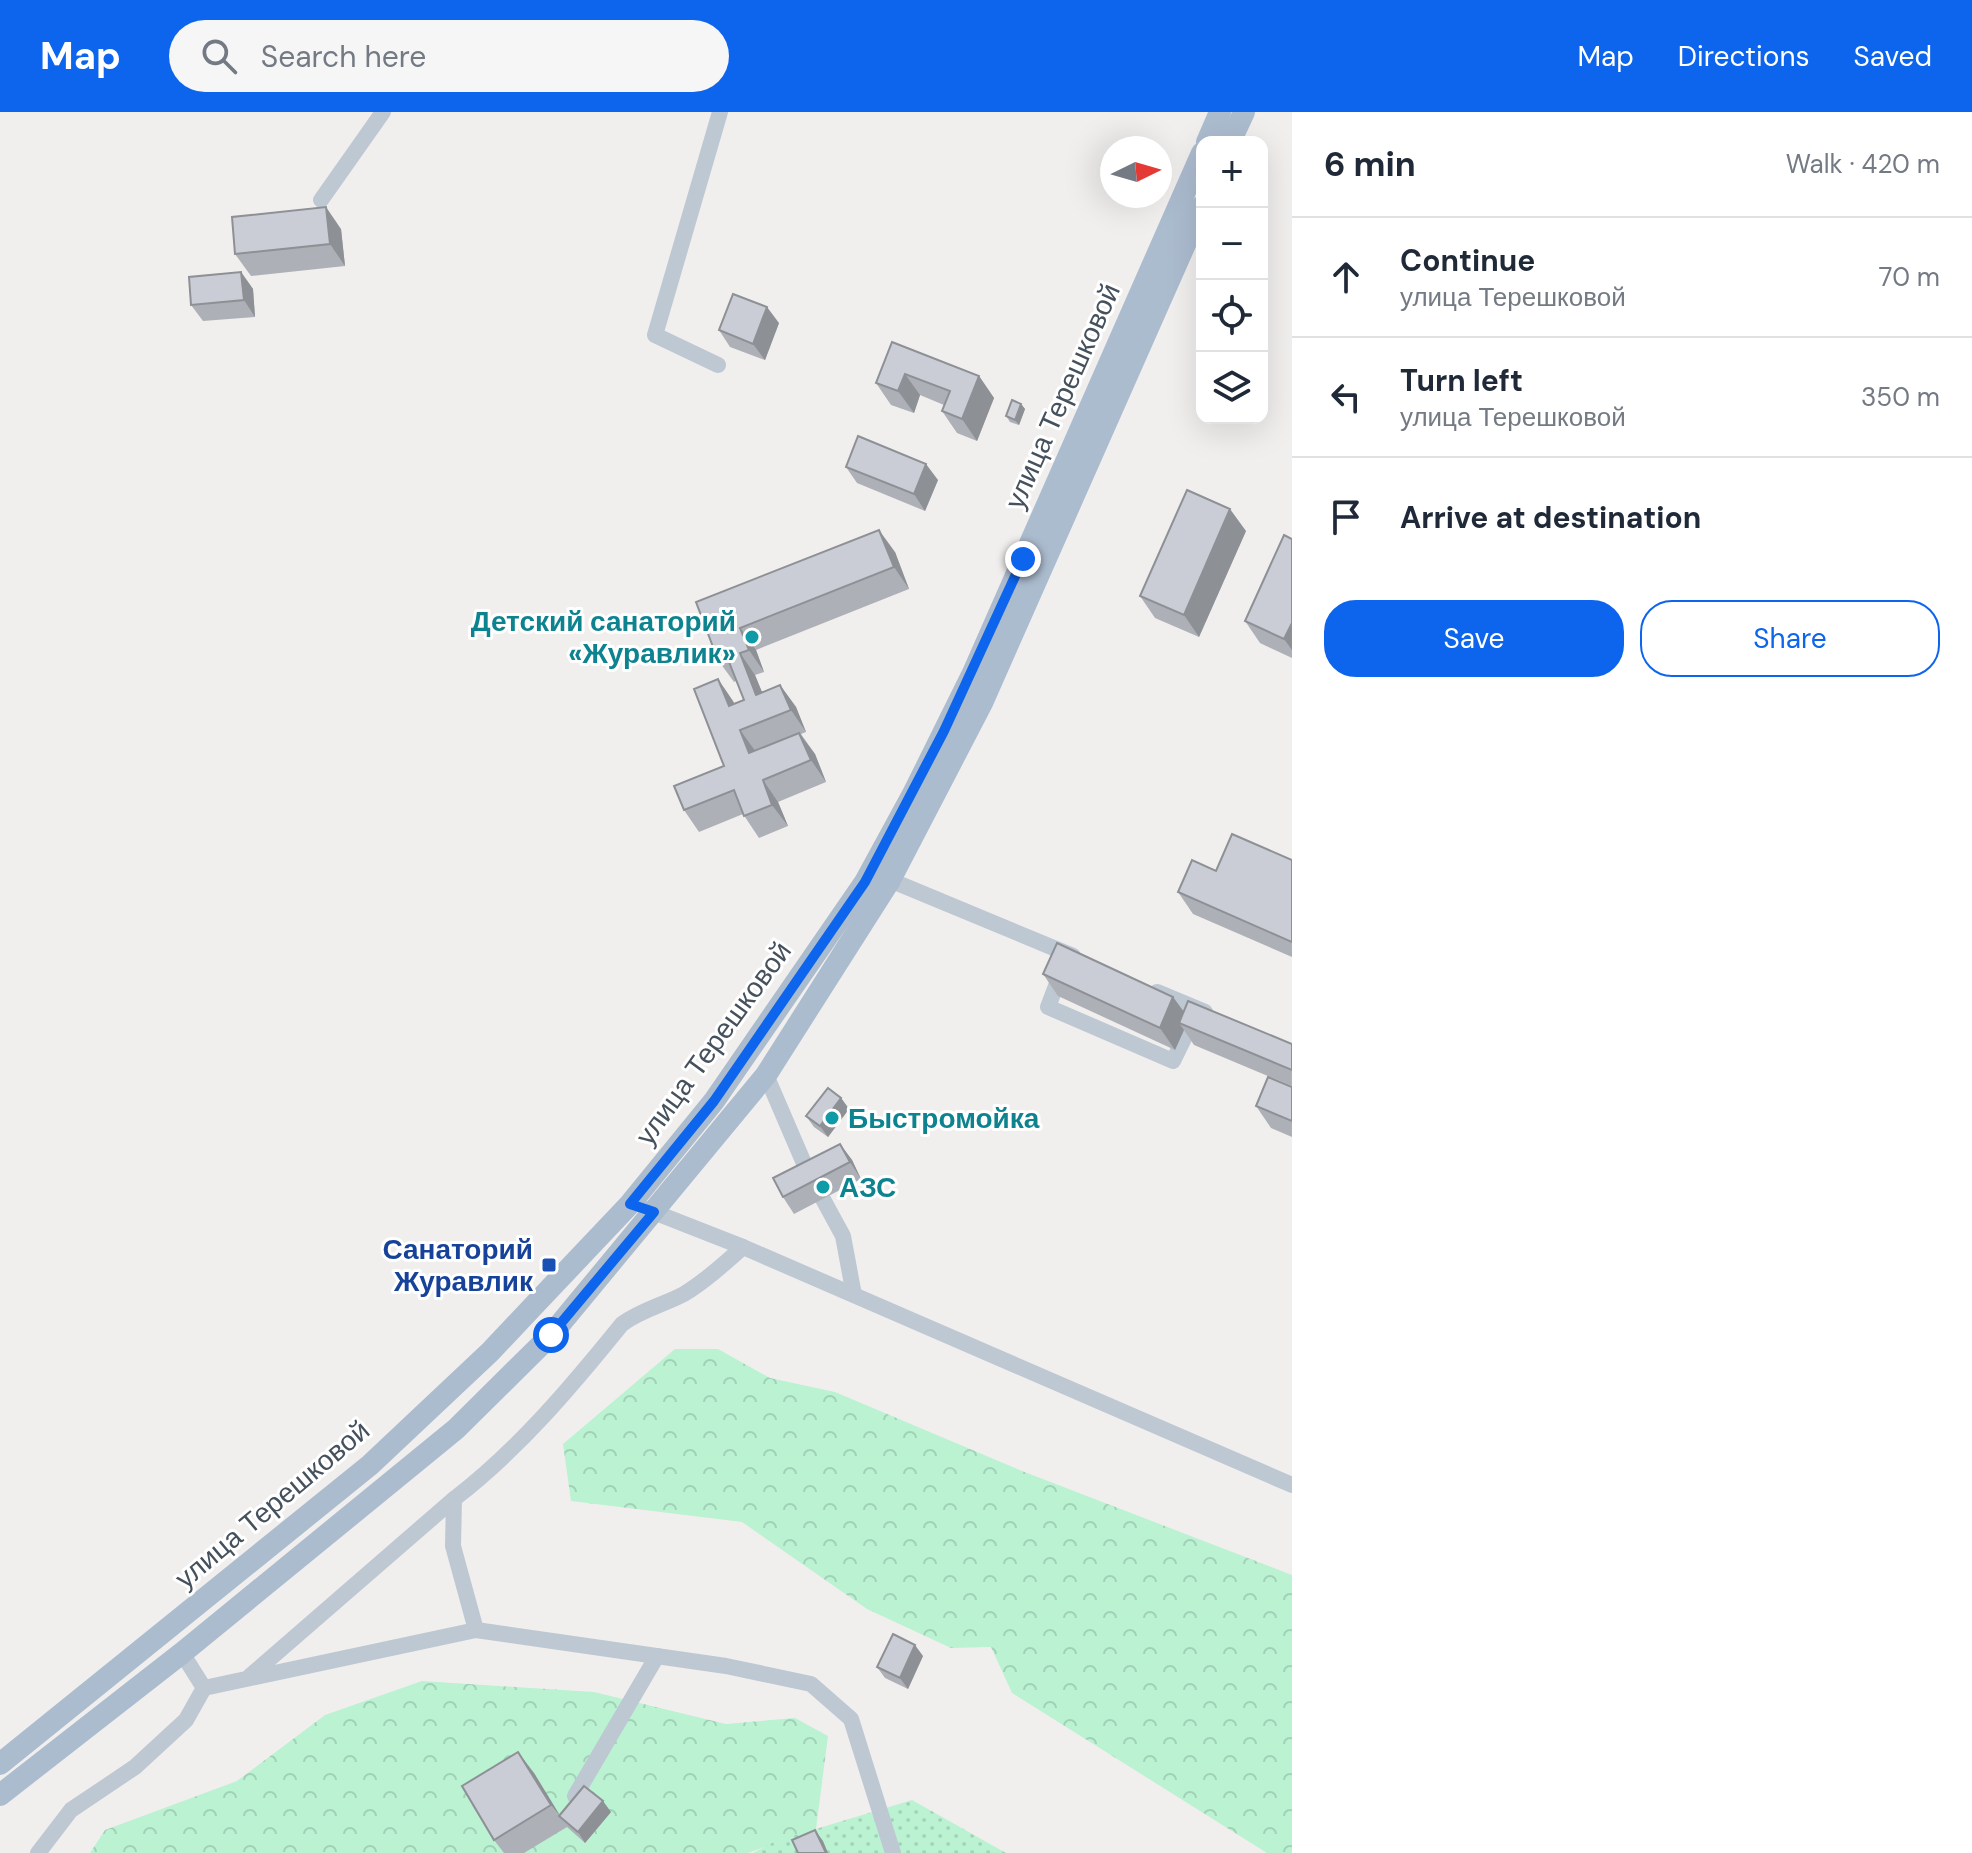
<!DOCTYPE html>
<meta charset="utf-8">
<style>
body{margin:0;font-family:"DM Sans",sans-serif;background:#f6f6f7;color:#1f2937}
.controls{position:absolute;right:24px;top:24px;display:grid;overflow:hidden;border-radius:16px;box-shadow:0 8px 32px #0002}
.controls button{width:72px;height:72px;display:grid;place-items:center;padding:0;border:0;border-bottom:2px solid #e0e1e3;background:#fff;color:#1f2937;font:40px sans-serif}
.compass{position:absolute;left:1100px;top:24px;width:72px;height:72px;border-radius:50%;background:#fff;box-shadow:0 8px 32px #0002;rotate:85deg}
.stop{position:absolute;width:24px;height:24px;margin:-18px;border:6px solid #0d64ed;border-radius:50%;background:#fff}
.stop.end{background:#0d64ed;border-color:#fff;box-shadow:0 2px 8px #0008}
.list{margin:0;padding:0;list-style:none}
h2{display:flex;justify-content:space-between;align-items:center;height:104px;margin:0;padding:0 32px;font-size:34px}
h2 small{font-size:26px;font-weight:400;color:#747a83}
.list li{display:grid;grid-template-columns:52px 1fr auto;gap:24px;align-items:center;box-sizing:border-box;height:120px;padding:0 32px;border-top:2px solid #e0e1e3}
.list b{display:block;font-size:30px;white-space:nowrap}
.list p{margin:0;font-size:26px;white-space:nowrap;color:#747a83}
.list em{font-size:26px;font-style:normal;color:#747a83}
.actions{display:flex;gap:16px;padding:24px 32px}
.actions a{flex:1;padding:18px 0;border:2px solid #0d64ed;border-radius:32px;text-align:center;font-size:28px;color:#0d64ed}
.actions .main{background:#0d64ed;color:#fff}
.icon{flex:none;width:44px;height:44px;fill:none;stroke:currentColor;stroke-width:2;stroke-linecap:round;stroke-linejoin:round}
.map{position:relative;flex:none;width:1292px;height:1741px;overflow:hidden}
header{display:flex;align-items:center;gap:48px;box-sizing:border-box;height:112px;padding:0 40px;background:#0d64ed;color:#fff}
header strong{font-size:38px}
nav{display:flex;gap:44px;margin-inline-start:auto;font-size:28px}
.search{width:560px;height:72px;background:#f6f6f7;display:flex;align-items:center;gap:20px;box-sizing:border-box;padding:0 28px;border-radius:44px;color:#747a83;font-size:30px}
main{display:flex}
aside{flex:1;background:#fff}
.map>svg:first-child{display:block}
.forest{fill:url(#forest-crowns)}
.garden{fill:url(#garden-dots)}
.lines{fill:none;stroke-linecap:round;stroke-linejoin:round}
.minor{stroke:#bec8d2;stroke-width:16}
.major{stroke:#acbccf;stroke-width:22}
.wall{fill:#aeb0b7}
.shaded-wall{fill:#8d9095}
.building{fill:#cacdd5;stroke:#8d9095;stroke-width:2}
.route{stroke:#0d64ed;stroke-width:10}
.culture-dot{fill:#0f9aa8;stroke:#fff;stroke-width:3}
.transit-dot{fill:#1a4fb4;stroke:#fff;stroke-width:3}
.labels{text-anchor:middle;stroke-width:6;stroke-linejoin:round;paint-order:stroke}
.street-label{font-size:28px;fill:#45515d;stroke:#fff}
.culture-label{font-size:28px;font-weight:bold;fill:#0d838f;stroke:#fff;text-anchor:start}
.transit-label{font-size:28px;font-weight:bold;fill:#164399;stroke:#fff;text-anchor:end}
</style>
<header>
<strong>Map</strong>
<div class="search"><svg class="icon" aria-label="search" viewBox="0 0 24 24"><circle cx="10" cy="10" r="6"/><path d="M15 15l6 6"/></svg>Search here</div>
<nav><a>Map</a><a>Directions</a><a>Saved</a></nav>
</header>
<main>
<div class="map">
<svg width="1292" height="1741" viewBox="0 0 1292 1741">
<defs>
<pattern id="forest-crowns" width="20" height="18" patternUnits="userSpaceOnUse" patternTransform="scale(2)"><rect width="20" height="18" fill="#baf2d2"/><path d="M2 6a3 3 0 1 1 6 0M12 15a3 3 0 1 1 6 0" fill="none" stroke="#a1d1b7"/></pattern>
<pattern id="garden-dots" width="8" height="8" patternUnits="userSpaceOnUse" patternTransform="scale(2)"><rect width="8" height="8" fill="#baf2d2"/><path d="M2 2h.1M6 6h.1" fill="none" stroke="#a1d1b7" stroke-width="1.8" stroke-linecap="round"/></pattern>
</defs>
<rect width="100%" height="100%" fill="#f1efee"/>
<g class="forest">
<polygon points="675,1237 718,1237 770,1266 835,1280 1022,1359 1292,1463 1292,1741 1267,1741 1012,1581 991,1535 951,1536 867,1497 742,1410 571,1389 563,1332"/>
<polygon points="422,1569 594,1580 726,1612 795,1606 828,1624 816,1717 748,1741 90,1741 105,1718 237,1669 325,1603"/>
</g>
<polygon class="garden" points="912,1688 1006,1741 753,1741 776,1729"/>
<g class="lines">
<g class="minor">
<polyline points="321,88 383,0"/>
<polyline points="718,253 655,223 720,0"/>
<polyline points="890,768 1073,844"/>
<polyline points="1062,858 1048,895 1173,949 1196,902"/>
<polyline points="1157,880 1205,900"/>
<polyline points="766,963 806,1056 843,1124 854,1183"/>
<polyline points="646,1097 743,1135 1292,1373"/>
<path d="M476,1518L453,1434L454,1387C519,1337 571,1275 622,1212C641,1198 663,1193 684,1182C705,1169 724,1152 743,1135"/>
<polyline points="250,1564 454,1387"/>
<polyline points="204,1576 476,1518 726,1554 811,1572 851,1607 893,1741"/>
<polyline points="575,1684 657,1544"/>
<polyline points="38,1741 71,1698 135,1655 186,1608 204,1576 182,1541"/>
</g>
<g class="major">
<polyline points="1207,30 1220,0"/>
<polyline points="1230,30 1244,0"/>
<polyline points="0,1652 370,1353 490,1240 540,1187 630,1092 714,989 865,770 914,680 973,561 1202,41"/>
<polyline points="0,1683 182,1541 456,1317 551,1223 766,963 890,768 982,591 1202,94"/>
</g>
</g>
<g class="wall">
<polygon points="341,117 345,154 251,164 235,142"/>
<polygon points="241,160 253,177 255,205 203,209 191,193"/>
<polygon points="779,211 765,248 730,235 719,218"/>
<polygon points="892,230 979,264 994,286 977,329 957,321 942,299 944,293 920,283 914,301 891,293 876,271"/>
<polygon points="1021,292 1025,297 1019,313 1010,310 1006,304"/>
<polygon points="846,355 938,368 925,399 857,371"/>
<polygon points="1246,419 1199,525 1155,506 1140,484"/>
<polygon points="1292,427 1292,546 1260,531 1245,509"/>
<polygon points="895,440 909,477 756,538 764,560 755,563 762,580 780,573 796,595 806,620 801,622 815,642 826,670 778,690 788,714 759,726 743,702 699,720 684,698 724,654 718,567 734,591 744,588 736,569 734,570 718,548 696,490"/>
<polygon points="1292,748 1292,845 1193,802 1178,780 1216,759"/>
<polygon points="1043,862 1173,885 1184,900 1292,932 1292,974 1194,933 1184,918 1175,938 1058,884"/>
<polygon points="1292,975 1292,1025 1271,1016 1256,994"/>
<polygon points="841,986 849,997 828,1025 814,1015 806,1004"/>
<polygon points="840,1032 852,1048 861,1067 794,1102 783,1085"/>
<polygon points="923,1544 908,1577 885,1566 877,1555"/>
<polygon points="534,1661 559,1703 611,1700 585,1731 567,1715 524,1741 504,1741 494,1728"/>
</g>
<g class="shaded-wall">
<polygon points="326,95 341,117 345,154 330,132"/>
<polygon points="241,160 253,177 255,205 244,188"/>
<polygon points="767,195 779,211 765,248 753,232"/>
<polygon points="905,262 920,283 914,301 898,279"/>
<polygon points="979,264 994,286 977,329 962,307"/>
<polygon points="1021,292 1025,297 1019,313 1015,308"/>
<polygon points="926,352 938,368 925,399 914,382"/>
<polygon points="1230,397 1246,419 1199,525 1184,503"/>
<polygon points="879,418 895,440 909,477 894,455"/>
<polygon points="1292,511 1292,538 1284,527"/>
<polygon points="740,516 756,538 764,560 749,538"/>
<polygon points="740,541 755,563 772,605 756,583"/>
<polygon points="718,567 733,589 744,616 729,594"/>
<polygon points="780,573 796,595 806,620 791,598"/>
<polygon points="740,618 756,640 749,641"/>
<polygon points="799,621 815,642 826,670 811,648"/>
<polygon points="763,668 778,690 788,714 772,693"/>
<polygon points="1173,885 1189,907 1179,911 1184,918 1175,938 1160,916"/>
<polygon points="841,986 849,997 828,1025 820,1014"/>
<polygon points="840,1032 852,1048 861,1067 850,1050"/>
<polygon points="915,1533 923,1544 908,1577 900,1566"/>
<polygon points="518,1640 534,1661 561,1705 551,1693"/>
<polygon points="603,1689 611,1700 585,1731 578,1720"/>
<polygon points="815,1718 823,1729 828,1741 826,1741"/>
</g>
<g class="building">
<polygon points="326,95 330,132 235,142 232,105"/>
<polygon points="241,160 244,188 191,193 189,165"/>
<polygon points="733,182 767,195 753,232 719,218"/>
<polygon points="892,230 979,264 962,307 942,299 950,279 905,262 898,279 876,271"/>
<polygon points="1012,288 1021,292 1015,308 1006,304"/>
<polygon points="858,324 926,352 914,382 846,355"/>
<polygon points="1187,378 1230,397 1184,503 1140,484"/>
<polygon points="879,418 894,455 740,516 749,538 740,541 756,583 780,573 791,598 740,618 749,641 799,621 811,648 763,668 772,693 744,704 734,678 684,698 674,674 724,654 694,577 718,567 729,594 744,588 727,545 718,548 696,490"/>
<polygon points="1284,423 1292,427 1292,511 1284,527 1245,509"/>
<polygon points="1232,722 1292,748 1292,830 1178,780 1192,748 1216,759"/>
<polygon points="1057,831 1173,885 1160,916 1043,862"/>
<polygon points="1188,889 1292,932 1292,958 1179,911"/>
<polygon points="1268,965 1292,975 1292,1009 1256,994"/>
<polygon points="828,976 841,986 820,1014 806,1004"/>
<polygon points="840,1032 850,1050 783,1085 773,1066"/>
<polygon points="893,1522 915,1533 900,1566 877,1555"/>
<polygon points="518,1640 551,1693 494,1728 462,1674"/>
<polygon points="584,1674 603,1689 578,1720 559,1704"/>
<polygon points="815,1718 826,1741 798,1741 792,1728"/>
</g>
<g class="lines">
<polyline class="route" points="551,1223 654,1100 630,1092 714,989 865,770 944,619 1023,447"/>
</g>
<g class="culture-dot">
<circle cx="752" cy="525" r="8"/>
<circle cx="832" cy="1006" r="8"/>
<circle cx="823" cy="1075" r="8"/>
</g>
<rect class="transit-dot" x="541" y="1145" width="16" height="16" rx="4"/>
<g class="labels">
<g class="street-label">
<text transform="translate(1062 284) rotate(-66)" y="10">улица Терешковой</text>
<text transform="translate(713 931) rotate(-54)" y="10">улица Терешковой</text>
<text transform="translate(272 1392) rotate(-40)" y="10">улица Терешковой</text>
</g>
<g class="culture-label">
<text x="736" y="519" text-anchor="end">Детский санаторий<tspan x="736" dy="32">«Журавлик»</tspan></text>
<text x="848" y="1016">Быстромойка</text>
<text x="839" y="1085">АЗС</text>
</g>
<g class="transit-label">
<text x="533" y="1147">Санаторий<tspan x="533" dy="32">Журавлик</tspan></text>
</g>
</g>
</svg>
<div class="controls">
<button>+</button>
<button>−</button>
<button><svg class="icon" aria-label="locate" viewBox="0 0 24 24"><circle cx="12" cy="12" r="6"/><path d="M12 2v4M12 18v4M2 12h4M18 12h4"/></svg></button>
<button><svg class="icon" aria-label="layers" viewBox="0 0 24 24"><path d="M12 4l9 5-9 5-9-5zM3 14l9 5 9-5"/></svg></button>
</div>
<svg class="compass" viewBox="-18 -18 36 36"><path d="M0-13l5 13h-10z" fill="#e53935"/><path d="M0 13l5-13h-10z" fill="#747a83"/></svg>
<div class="stop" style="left:551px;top:1223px"></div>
<div class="stop end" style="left:1023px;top:447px"></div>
</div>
<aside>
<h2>6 min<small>Walk · 420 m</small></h2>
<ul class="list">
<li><svg class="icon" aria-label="ahead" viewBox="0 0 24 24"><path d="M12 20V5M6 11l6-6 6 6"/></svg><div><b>Continue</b><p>улица Терешковой</p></div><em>70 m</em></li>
<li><svg class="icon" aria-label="left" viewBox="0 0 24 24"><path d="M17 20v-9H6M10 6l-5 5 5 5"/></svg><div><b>Turn left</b><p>улица Терешковой</p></div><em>350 m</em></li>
<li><svg class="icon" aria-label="arrive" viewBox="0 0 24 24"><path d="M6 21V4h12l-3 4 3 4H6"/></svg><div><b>Arrive at destination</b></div></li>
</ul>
<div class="actions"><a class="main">Save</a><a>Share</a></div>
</aside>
</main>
